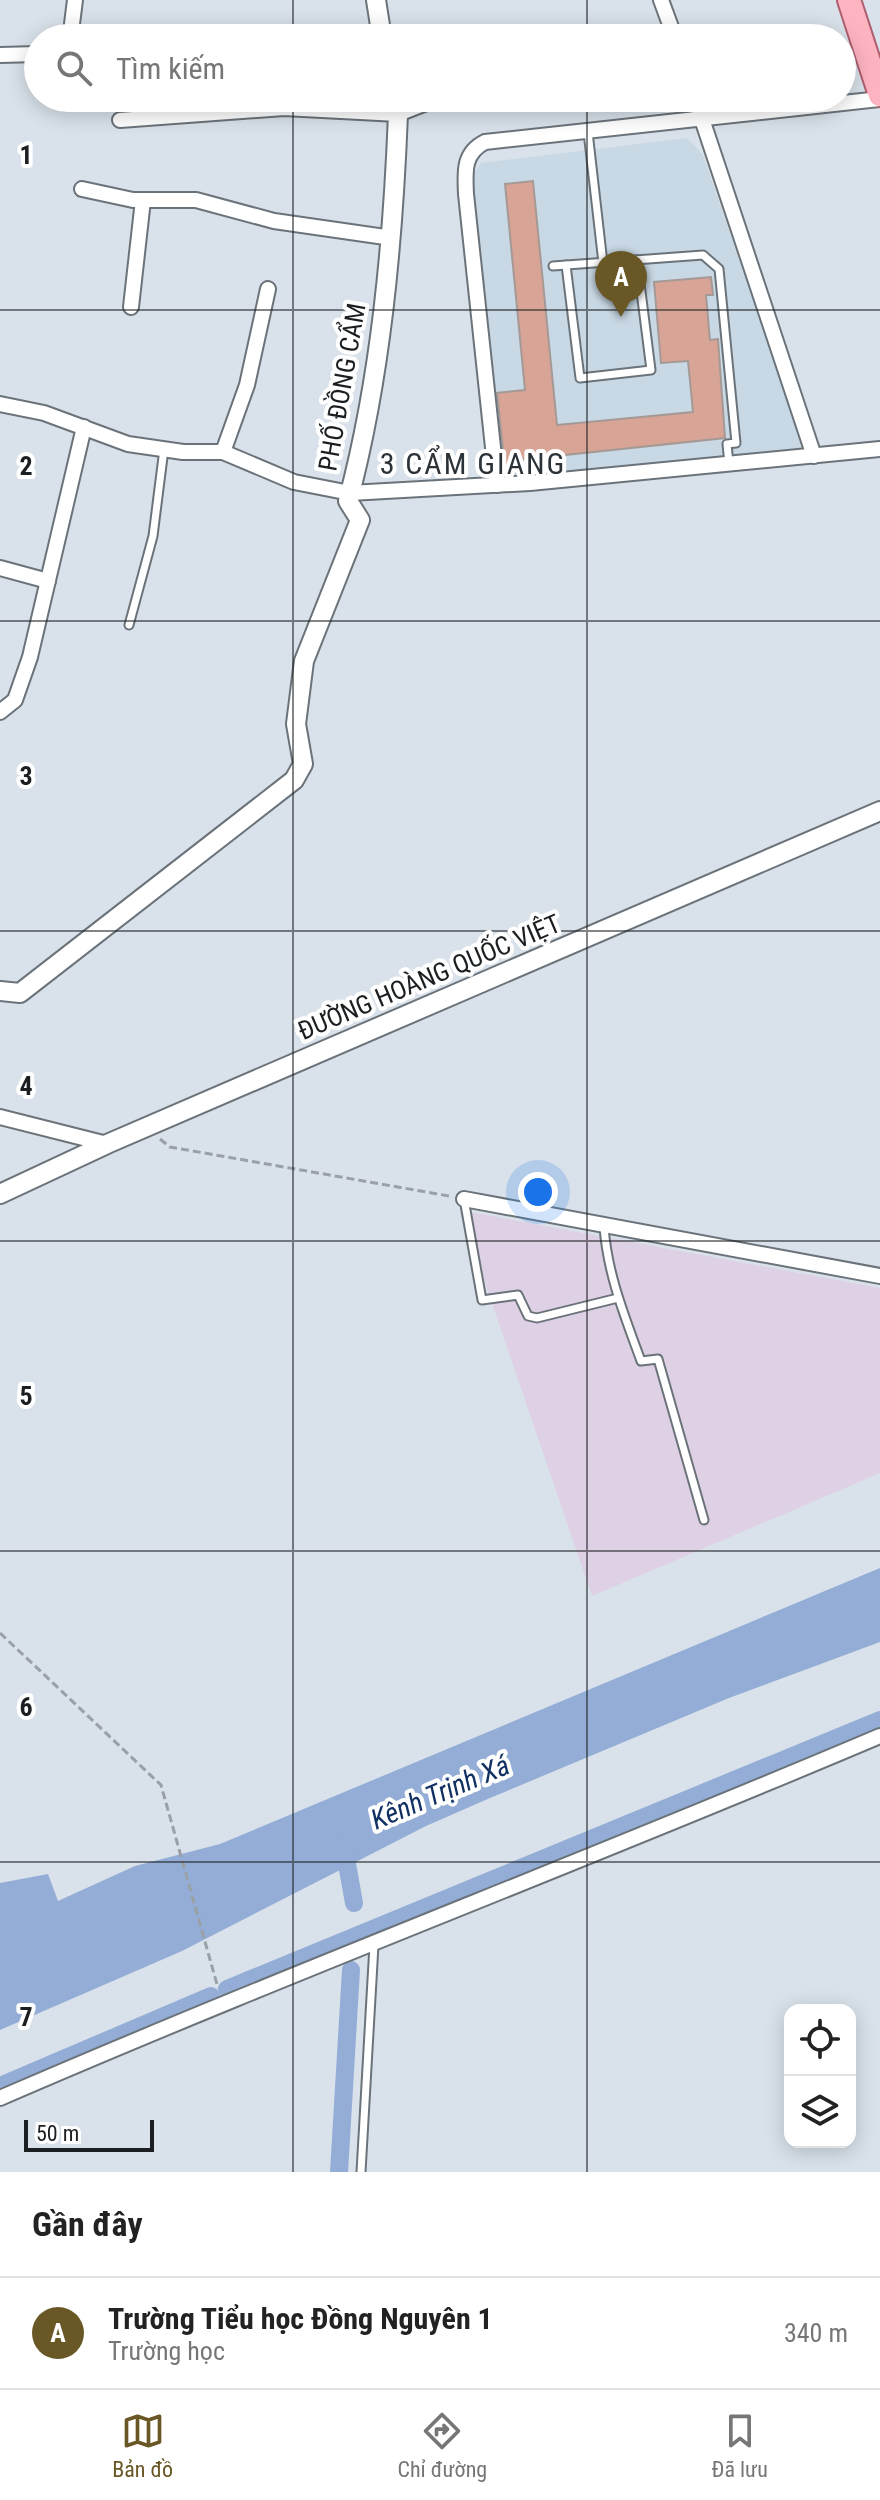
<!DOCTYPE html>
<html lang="vi">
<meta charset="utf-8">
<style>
body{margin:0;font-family:"Roboto Condensed",sans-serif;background:#f2f2f2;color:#222}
.controls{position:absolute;right:24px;bottom:24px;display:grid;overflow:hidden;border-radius:16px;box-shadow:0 4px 20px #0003}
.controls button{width:72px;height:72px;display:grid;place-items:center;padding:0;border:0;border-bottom:2px solid #e0e0e0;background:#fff;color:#222;font:40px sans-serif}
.scale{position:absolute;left:24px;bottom:20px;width:130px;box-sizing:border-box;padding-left:8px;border:4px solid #1b1f21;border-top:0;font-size:22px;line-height:28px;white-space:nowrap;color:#1b1f21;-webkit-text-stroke:6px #fff;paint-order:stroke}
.you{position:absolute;left:538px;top:1192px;width:28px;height:28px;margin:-20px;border:6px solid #fff;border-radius:50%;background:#1a73e8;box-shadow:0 0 0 12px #1a73e833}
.badge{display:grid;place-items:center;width:52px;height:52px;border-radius:50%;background:#695725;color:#fff;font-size:26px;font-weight:700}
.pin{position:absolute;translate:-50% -66px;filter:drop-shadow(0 2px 4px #0008)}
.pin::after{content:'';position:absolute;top:42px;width:28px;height:24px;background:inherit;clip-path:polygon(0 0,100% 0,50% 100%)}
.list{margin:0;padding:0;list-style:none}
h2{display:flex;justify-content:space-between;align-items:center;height:104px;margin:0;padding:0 32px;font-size:34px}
h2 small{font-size:26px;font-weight:400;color:#767676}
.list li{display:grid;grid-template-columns:52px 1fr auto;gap:24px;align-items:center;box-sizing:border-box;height:112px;padding:0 32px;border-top:2px solid #e0e0e0}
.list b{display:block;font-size:30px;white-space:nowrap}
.list p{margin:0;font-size:26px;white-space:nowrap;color:#767676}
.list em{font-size:26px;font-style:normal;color:#767676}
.icon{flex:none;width:44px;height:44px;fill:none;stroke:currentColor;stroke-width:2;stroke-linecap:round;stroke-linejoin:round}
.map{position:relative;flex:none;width:880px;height:2172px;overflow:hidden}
.search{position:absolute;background:#fff;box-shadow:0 4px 20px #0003;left:24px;right:24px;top:24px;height:88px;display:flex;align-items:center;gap:20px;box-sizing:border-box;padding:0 28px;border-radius:44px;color:#767676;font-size:30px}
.sheet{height:216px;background:#fff}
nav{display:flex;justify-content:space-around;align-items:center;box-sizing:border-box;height:112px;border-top:2px solid #e0e0e0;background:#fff;font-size:22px;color:#767676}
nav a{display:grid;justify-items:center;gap:4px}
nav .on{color:#695725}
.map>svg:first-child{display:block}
.built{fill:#c8d8e4}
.industrial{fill:#dfd1e5}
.water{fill:#93add6}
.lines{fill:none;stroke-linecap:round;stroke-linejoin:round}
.canal{stroke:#93add6;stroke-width:18}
.building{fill:#d8a496;stroke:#a59996;stroke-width:2}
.service-casing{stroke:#6b737a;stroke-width:11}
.minor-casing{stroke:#6b737a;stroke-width:18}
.tertiary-casing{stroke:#6b737a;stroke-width:22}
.primary-casing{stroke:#ae5e6e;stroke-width:26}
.path{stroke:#99a1a7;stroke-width:3;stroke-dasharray:8 4;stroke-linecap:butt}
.service{stroke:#fff;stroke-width:7}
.minor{stroke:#fff;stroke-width:14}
.tertiary{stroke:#fff;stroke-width:18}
.primary{stroke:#feb3c1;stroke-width:22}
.grid{fill:none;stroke:#1b1f21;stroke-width:2;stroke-opacity:0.55}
.labels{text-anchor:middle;stroke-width:8;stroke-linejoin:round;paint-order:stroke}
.street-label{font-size:26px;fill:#1b1f21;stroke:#fff}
.water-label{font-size:28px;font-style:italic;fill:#123163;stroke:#fff}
.quarter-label{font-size:30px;letter-spacing:2px;fill:#2b3238;stroke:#fff}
.grid-label{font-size:26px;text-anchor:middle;font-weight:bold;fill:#1b1f21;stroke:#fff;stroke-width:8;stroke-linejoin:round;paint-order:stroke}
</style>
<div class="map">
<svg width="880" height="2172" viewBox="0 0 880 2172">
<rect width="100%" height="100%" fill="#d9e2ea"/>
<polygon class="built" points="687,138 703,155 805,452 500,476 469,181 481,163"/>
<polygon class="industrial" points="460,1210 880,1288 880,1473 592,1596"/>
<polygon class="water" points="880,1568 880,1642 729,1698 490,1798 426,1826 182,1951 0,2030 0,1883 48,1874 58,1901 135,1866 220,1844"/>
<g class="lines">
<g class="canal">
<polyline points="344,1847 354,1903"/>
<polyline points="227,1989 880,1720"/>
<polyline points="0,2086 211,1996"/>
<polyline points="339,2172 351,1970"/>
</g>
</g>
<polygon class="building" points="533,181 557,425 693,412 688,361 661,363 654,282 711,277 713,295 706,295 710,340 718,339 725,438 518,460 519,467 505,468 497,393 525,390 505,184"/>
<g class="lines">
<g class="service-casing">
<g id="service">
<polyline points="588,132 603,263"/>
<polyline points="566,265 580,378 651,370 637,260"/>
<polyline points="553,266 703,255 719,269 736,443 727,444 729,464"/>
<polyline points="129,625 153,536 164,449"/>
<polyline points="464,1199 482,1300 518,1295 528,1316 537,1318 618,1298"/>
<path d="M604,1226C607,1273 625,1317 641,1361L658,1359L704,1520"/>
<polyline points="361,2172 374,1945"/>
</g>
</g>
<g class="minor-casing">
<g id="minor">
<polyline points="661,0 675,38"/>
<polyline points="65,38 71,32 75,0"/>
<polyline points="0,55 38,54"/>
<polyline points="695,98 814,456"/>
<polyline points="120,120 284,108 398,114 439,98"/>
<polyline points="82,189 133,200 196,200 274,221 392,238"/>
<polyline points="131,307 143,200"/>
<polyline points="0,404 44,413 128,444 183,452 223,452 294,482 350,493 530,483 880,449"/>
<polyline points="223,452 247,385 268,289"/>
<path d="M497,485L466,194C465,172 463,153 485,142L880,99"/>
<polyline points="0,568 48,581"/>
<polyline points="0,712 15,700 30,657 84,427"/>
<polyline points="0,1117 107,1144"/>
<polyline points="464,1199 880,1276"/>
<path d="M0,2098C291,1972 588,1860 880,1736"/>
</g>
</g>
<g class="tertiary-casing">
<g id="tertiary">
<polyline points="376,0 382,38"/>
<path d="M0,991L20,993L294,780L303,764L296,724L304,661L360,520L348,501C381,377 393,242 398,114L394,98"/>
<polyline points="0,1194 107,1144 880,811"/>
</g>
</g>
<g class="primary-casing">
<polyline id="primary" points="849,0 880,95"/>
</g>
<g class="path">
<polyline points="160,1139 170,1147 449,1196"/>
<polyline points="0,1633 161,1785 218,1988"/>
</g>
<use href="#service" class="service"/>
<use href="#minor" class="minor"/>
<use href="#tertiary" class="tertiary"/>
<use href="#primary" class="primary"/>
</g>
<path class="grid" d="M293,0V38M587,0V38M293,98V2172M587,98V2172M0,310H880M0,621H880M0,931H880M0,1241H880M0,1551H880M0,1862H880"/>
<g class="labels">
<g class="street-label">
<text transform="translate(342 387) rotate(-80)" y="9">PHỐ ĐỒNG CẨM</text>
<text transform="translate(429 977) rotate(-23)" y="9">ĐƯỜNG HOÀNG QUỐC VIỆT</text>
</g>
<g class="water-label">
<text transform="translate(440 1792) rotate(-23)" y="10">Kênh Trịnh Xá</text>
</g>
<g class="quarter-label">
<text x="473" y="474">3 CẨM GIANG</text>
</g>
</g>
<g class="grid-label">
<text x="26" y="164">1</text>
<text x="26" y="475">2</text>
<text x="26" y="785">3</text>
<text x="26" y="1095">4</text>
<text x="26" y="1405">5</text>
<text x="26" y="1716">6</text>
<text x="26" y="2026">7</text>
</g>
</svg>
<div class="controls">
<button><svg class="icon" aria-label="locate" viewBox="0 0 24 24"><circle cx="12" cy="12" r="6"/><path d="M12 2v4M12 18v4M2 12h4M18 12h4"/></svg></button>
<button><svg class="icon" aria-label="layers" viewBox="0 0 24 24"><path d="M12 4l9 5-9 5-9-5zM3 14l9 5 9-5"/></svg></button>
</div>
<div class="scale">50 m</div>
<div class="you"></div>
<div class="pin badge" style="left:621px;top:317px">A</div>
<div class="search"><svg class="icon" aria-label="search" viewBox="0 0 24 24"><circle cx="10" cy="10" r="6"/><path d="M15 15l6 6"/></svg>Tìm kiếm</div>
</div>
<section class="sheet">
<h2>Gần đây<small></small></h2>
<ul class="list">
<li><span class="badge">A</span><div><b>Trường Tiểu học Đồng Nguyên 1</b><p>Trường học</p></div><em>340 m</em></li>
</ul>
</section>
<nav>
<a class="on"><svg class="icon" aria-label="map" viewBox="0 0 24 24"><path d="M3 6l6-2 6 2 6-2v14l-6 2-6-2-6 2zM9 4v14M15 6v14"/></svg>Bản đồ</a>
<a><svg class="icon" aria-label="directions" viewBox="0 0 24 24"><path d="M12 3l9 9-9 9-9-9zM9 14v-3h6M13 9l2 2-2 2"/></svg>Chỉ đường</a>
<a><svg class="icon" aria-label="saved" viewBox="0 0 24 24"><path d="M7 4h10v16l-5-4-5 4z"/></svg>Đã lưu</a>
</nav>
